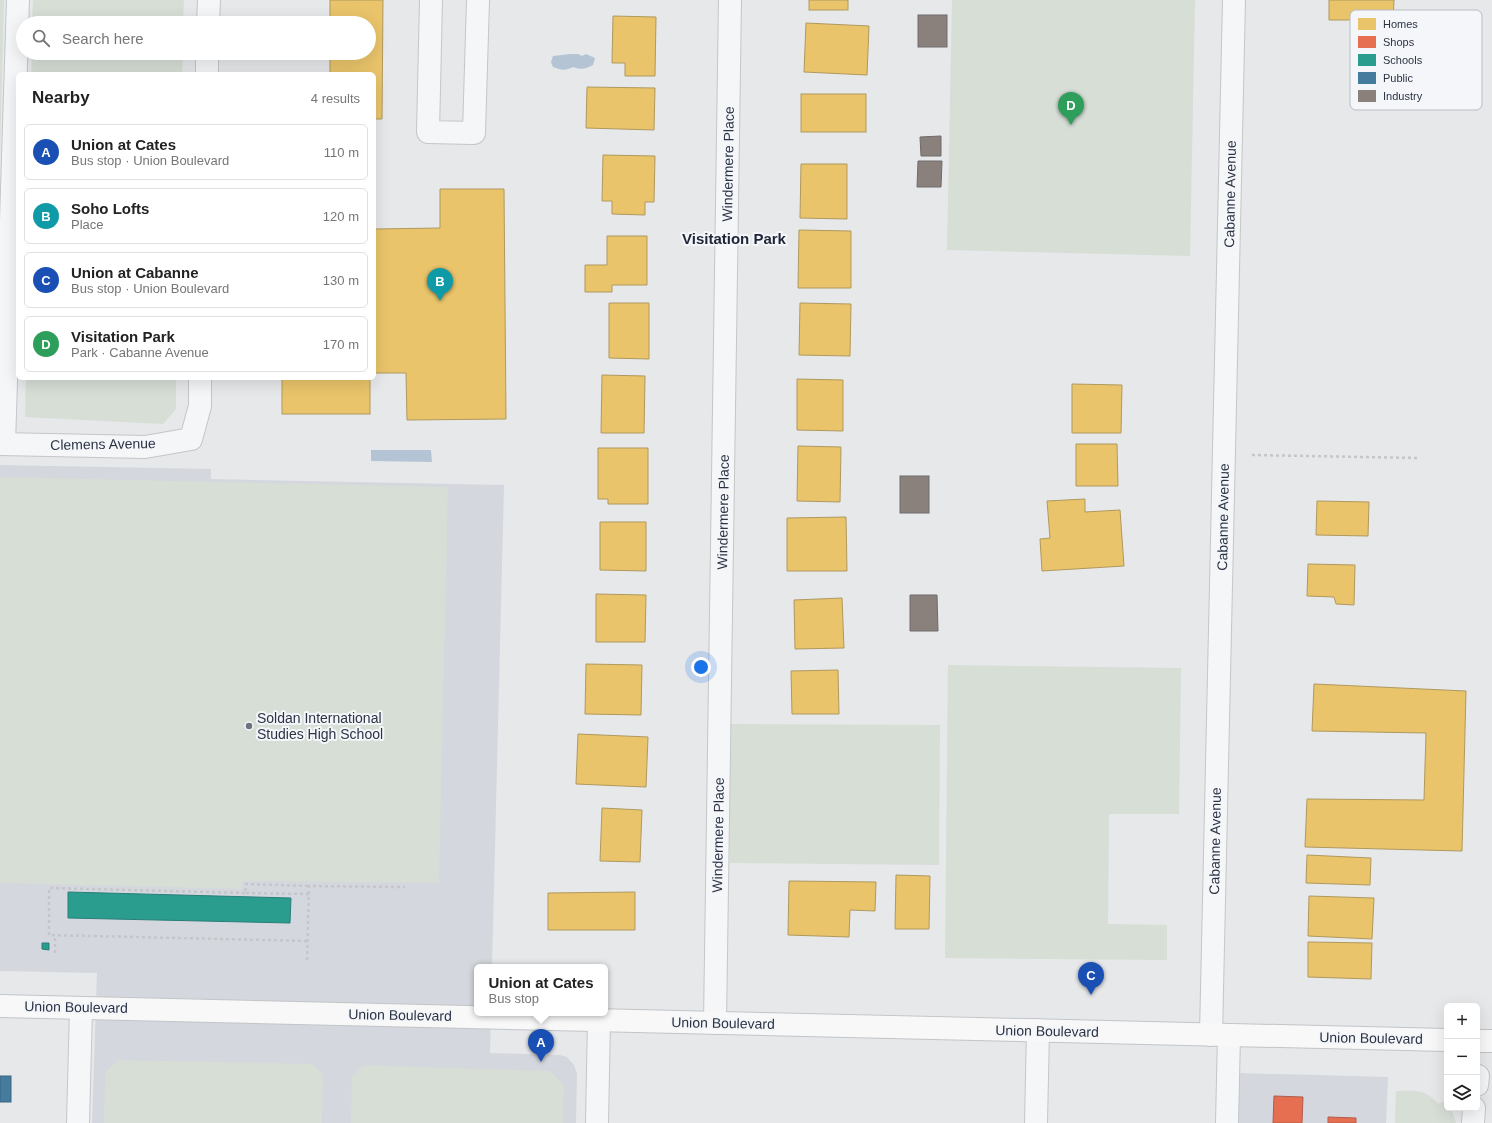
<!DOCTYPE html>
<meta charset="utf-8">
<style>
body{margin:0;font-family:Arial,sans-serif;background:#f6f6f6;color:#222}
.controls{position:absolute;right:12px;bottom:12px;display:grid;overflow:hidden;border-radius:6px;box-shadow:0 4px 16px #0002}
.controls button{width:36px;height:36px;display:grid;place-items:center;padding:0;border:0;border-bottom:1px solid #e0e0e0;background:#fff;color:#222;font:20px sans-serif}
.you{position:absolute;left:701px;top:667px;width:14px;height:14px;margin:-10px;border:3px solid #fff;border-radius:50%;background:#1a73e8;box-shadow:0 0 0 6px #1a73e833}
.badge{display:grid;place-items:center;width:26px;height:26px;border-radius:50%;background:#6c737f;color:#fff;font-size:13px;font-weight:700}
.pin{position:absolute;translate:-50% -33px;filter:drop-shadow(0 1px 2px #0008)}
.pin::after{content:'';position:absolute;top:21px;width:14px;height:12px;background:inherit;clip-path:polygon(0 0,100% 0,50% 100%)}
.popup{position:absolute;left:474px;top:964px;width:134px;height:52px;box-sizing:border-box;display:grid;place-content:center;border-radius:6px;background:#fff;filter:drop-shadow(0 1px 3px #0005);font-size:13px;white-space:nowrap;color:#767676}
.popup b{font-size:15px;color:#222}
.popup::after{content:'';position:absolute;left:50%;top:100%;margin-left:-8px;border:8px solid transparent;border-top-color:#fff}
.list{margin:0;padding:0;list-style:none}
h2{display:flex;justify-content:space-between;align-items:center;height:52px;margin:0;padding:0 16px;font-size:17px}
h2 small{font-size:13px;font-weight:400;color:#767676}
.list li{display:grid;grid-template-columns:26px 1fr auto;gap:12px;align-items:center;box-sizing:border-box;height:56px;margin:0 8px 8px;padding:0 8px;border:1px solid #e0e0e0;border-radius:6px}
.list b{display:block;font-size:15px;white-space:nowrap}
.list p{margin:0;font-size:13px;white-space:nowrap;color:#767676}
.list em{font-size:13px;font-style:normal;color:#767676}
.icon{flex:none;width:22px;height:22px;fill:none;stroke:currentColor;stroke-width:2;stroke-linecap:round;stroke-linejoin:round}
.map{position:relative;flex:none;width:1492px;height:1123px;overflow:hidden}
.search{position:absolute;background:#fff;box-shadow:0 4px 16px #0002;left:16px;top:16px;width:360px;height:44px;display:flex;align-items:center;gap:10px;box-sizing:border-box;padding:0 14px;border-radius:22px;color:#767676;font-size:15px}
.panel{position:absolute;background:#fff;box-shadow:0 4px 16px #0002;left:16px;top:72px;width:360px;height:308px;border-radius:6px}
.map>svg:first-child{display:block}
.built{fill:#d4d7dd}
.green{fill:#d6ded6}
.water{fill:#b4c4d5}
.homes{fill:#e9c46a;stroke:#b0995f}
.shops{fill:#e76f51;stroke:#af5d4d}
.schools{fill:#2a9d8f;stroke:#2a7e79}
.public{fill:#457b9d;stroke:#3d6683}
.industry{fill:#8a817c;stroke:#6e6a6c}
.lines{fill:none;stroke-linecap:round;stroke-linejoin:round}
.minor-casing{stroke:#c4c6c8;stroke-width:24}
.major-casing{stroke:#c2c5c8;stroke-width:24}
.path{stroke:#c5c6ca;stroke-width:2.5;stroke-dasharray:3 3;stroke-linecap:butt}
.minor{stroke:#f5f6f7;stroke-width:22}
.major{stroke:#f8f8f8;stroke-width:22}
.poi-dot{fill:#6c737f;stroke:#f4f6f9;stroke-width:1.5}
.labels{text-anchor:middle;stroke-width:4;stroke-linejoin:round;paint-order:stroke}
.street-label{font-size:14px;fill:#2b3445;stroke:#f4f6f9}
.poi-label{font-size:14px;fill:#2b3445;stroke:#f4f6f9;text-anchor:start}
.neighbourhood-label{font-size:15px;font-weight:bold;fill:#1d2536;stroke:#f4f6f9}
.key{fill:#f4f6f9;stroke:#b8bcc3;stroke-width:1}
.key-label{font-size:11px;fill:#2b3445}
</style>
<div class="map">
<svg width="1492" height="1123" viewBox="0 0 1492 1123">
<rect width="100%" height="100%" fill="#e6e8ea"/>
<g class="built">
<polygon points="0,465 211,469 211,479 504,485 492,967 477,967 477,1013 491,1013 490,1053 560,1055 567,1057 574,1065 577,1074 576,1123 92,1123 97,973 0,971"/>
<polygon points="1239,1073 1388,1077 1386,1123 1237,1123"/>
</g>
<g class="green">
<polygon points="0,0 4,0 0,156"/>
<polygon points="33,0 184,0 183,23 32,23"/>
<polygon points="952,0 1195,0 1190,256 947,250"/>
<polygon points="32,53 183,53 182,74 31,74"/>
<polygon points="26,378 176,378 176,409 163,424 25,417"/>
<polygon points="0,477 448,487 439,883 242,881 242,889 0,883"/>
<polygon points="948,665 1181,668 1179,814 1109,814 1108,924 1167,925 1167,960 945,958"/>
<polygon points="730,724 940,725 939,865 730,863"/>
<polygon points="118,1060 312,1064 323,1075 322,1123 104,1123 105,1072"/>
<polygon points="364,1065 550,1071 564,1085 563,1123 351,1123 352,1076"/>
<path d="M1396,1091C1415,1091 1425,1088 1438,1104L1446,1100L1447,1108H1451L1456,1123H1395Z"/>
</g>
<g class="water">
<path d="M570,54H578L582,56L586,54L595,58L593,65C586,69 581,70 573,67C565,71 561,70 553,67L551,62L553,56Z"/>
<polygon points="371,450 431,450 432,462 371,461"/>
</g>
<g class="homes">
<polygon points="330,0 383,0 382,119 374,119 374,74 330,74 330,53 369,53 369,23 330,23"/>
<rect x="809" y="0" width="39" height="10"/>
<polygon points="1329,0 1394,0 1393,20 1329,20"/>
<polygon points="613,16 656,17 655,76 625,76 625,63 612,63"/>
<polygon points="806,23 869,26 867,75 804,72"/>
<polygon points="587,87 655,88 654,130 586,128"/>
<rect x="801" y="94" width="65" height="38"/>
<polygon points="603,155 655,156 654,202 645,202 645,215 612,214 612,201 602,201"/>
<polygon points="801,164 847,164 847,219 800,218"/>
<polygon points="440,189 504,189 506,419 407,420 406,373 374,373 374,229 440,228"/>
<polygon points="799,230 851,231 851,288 798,288"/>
<polygon points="607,236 647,236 647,285 612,285 612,292 585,292 585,265 607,265"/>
<polygon points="609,303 649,303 649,359 609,358"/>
<polygon points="800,303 851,304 850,356 799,355"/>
<polygon points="602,375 645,376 644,433 601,433"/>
<rect x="282" y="378" width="88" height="36"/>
<polygon points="797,379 843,380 843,431 797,430"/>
<polygon points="1072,384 1122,385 1121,433 1072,433"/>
<polygon points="1076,444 1117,444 1118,486 1076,486"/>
<polygon points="798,446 841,447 840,502 797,501"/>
<polygon points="598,448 648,448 648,504 608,504 608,499 598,499"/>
<polygon points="1085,499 1085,512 1120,510 1124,566 1042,571 1040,539 1050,538 1047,501"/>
<polygon points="1317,501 1369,502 1368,536 1316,535"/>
<polygon points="846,517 847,571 787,571 787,518"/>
<polygon points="600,522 646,522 646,571 600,570"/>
<polygon points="1308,564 1355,565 1354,605 1336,604 1334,597 1307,596"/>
<polygon points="596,594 646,595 645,642 596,642"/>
<polygon points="842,598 844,648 795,649 794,600"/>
<polygon points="586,664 642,665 641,715 585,714"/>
<polygon points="838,670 839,714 792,714 791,671"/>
<polygon points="1314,684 1466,691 1462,851 1305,847 1307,799 1424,800 1426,733 1312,731"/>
<polygon points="578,734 648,737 646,787 576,784"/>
<polygon points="602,808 642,810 640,862 600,861"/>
<polygon points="1307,855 1371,858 1370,885 1306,883"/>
<polygon points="896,875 930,876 929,929 895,929"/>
<polygon points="789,881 876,882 875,911 850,910 849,937 788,935"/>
<polygon points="635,892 635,930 548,930 548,893"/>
<polygon points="1309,896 1374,898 1372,939 1308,936"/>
<polygon points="1308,942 1372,943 1371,979 1308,977"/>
</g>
<g class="shops">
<polygon points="1274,1096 1303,1097 1302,1123 1273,1123"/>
<polygon points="1328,1117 1356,1118 1356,1123 1328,1123"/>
</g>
<g class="schools">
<polygon points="68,892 291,898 290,923 68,918"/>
<polygon points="42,943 49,943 49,950 42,949"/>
</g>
<rect class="public" x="0" y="1076" width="11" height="26"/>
<g class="industry">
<rect x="918" y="15" width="29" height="32"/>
<polygon points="941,136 941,156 921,156 920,137"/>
<polygon points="918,161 942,161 941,187 917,187"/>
<rect x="900" y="476" width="29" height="37"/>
<polygon points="910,595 937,595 938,631 910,631"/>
</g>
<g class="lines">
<g class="minor-casing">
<g id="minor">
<polyline points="431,0 428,132 474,133 478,0"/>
<polyline points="208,23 209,0"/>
<polyline points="207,74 207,53"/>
<polyline points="0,444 145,447 191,439 200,406 200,378"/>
<polyline points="4,444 18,0"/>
<polyline points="715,1023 730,0"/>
<polyline points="1211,1035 1234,0"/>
<polyline points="1477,1085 1478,1076"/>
<polyline points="78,1123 81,1008"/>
<polyline points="597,1123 599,1020"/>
<polyline points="1036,1123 1038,1030"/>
<polyline points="1227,1123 1229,1035"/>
<polyline points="1473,1123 1474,1108"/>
</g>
</g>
<g class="major-casing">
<g id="major">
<polyline points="0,1006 1447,1040"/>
<polyline points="1477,1041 1492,1041"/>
</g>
</g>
<g class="path">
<polyline points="1252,455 1419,458"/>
<polyline points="245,893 49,888 49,935 308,941"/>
<polyline points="309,894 245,893 246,884 309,886"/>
<polyline points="55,953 55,935"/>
<polyline points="307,960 309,886 405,887"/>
</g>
<use href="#minor" class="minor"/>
<use href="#major" class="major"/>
</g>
<circle class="poi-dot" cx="249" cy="726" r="4"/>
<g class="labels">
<g class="street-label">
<text transform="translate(728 164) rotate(-89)" y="5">Windermere Place</text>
<text transform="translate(1230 194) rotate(-89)" y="5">Cabanne Avenue</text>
<text transform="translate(103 444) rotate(-1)" y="5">Clemens Avenue</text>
<text transform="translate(723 512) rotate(-89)" y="5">Windermere Place</text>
<text transform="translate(1223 517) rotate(-89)" y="5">Cabanne Avenue</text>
<text transform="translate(718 835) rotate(-89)" y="5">Windermere Place</text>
<text transform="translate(1215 841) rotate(-89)" y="5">Cabanne Avenue</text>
<text transform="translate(76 1007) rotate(1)" y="5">Union Boulevard</text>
<text transform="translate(400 1015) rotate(1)" y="5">Union Boulevard</text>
<text transform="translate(723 1023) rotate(1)" y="5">Union Boulevard</text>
<text transform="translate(1047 1031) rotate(1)" y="5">Union Boulevard</text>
<text transform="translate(1371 1038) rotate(1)" y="5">Union Boulevard</text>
</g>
<g class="poi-label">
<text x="257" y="723">Soldan International<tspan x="257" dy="16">Studies High School</tspan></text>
</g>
<g class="neighbourhood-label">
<text x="734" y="244">Visitation Park</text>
</g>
</g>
<rect x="1350" y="10" width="132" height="100" rx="6" class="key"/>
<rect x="1358" y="18" width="18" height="12" fill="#e9c46a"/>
<rect x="1358" y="36" width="18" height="12" fill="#e76f51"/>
<rect x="1358" y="54" width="18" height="12" fill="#2a9d8f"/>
<rect x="1358" y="72" width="18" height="12" fill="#457b9d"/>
<rect x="1358" y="90" width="18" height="12" fill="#8a817c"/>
<g class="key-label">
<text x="1383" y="28">Homes</text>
<text x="1383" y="46">Shops</text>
<text x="1383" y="64">Schools</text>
<text x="1383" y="82">Public</text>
<text x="1383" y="100">Industry</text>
</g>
</svg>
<div class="controls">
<button>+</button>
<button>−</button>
<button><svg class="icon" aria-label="layers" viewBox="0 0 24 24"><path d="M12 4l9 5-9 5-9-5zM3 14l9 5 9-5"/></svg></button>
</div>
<div class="you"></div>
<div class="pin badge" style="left:541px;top:1062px;background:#1a4fb4">A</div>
<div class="popup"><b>Union at Cates</b>Bus stop</div>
<div class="pin badge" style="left:440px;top:301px;background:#0f9aa8">B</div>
<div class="pin badge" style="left:1091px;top:995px;background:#1a4fb4">C</div>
<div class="pin badge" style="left:1071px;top:125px;background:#2e9e5b">D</div>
<div class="search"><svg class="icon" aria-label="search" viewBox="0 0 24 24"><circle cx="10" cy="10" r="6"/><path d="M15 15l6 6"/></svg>Search here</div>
<section class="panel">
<h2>Nearby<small>4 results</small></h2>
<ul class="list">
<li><span class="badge" style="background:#1a4fb4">A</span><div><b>Union at Cates</b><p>Bus stop · Union Boulevard</p></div><em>110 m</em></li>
<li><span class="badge" style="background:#0f9aa8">B</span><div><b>Soho Lofts</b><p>Place</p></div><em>120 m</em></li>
<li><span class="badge" style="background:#1a4fb4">C</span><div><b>Union at Cabanne</b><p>Bus stop · Union Boulevard</p></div><em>130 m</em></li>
<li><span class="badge" style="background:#2e9e5b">D</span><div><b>Visitation Park</b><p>Park · Cabanne Avenue</p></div><em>170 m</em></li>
</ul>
</section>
</div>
